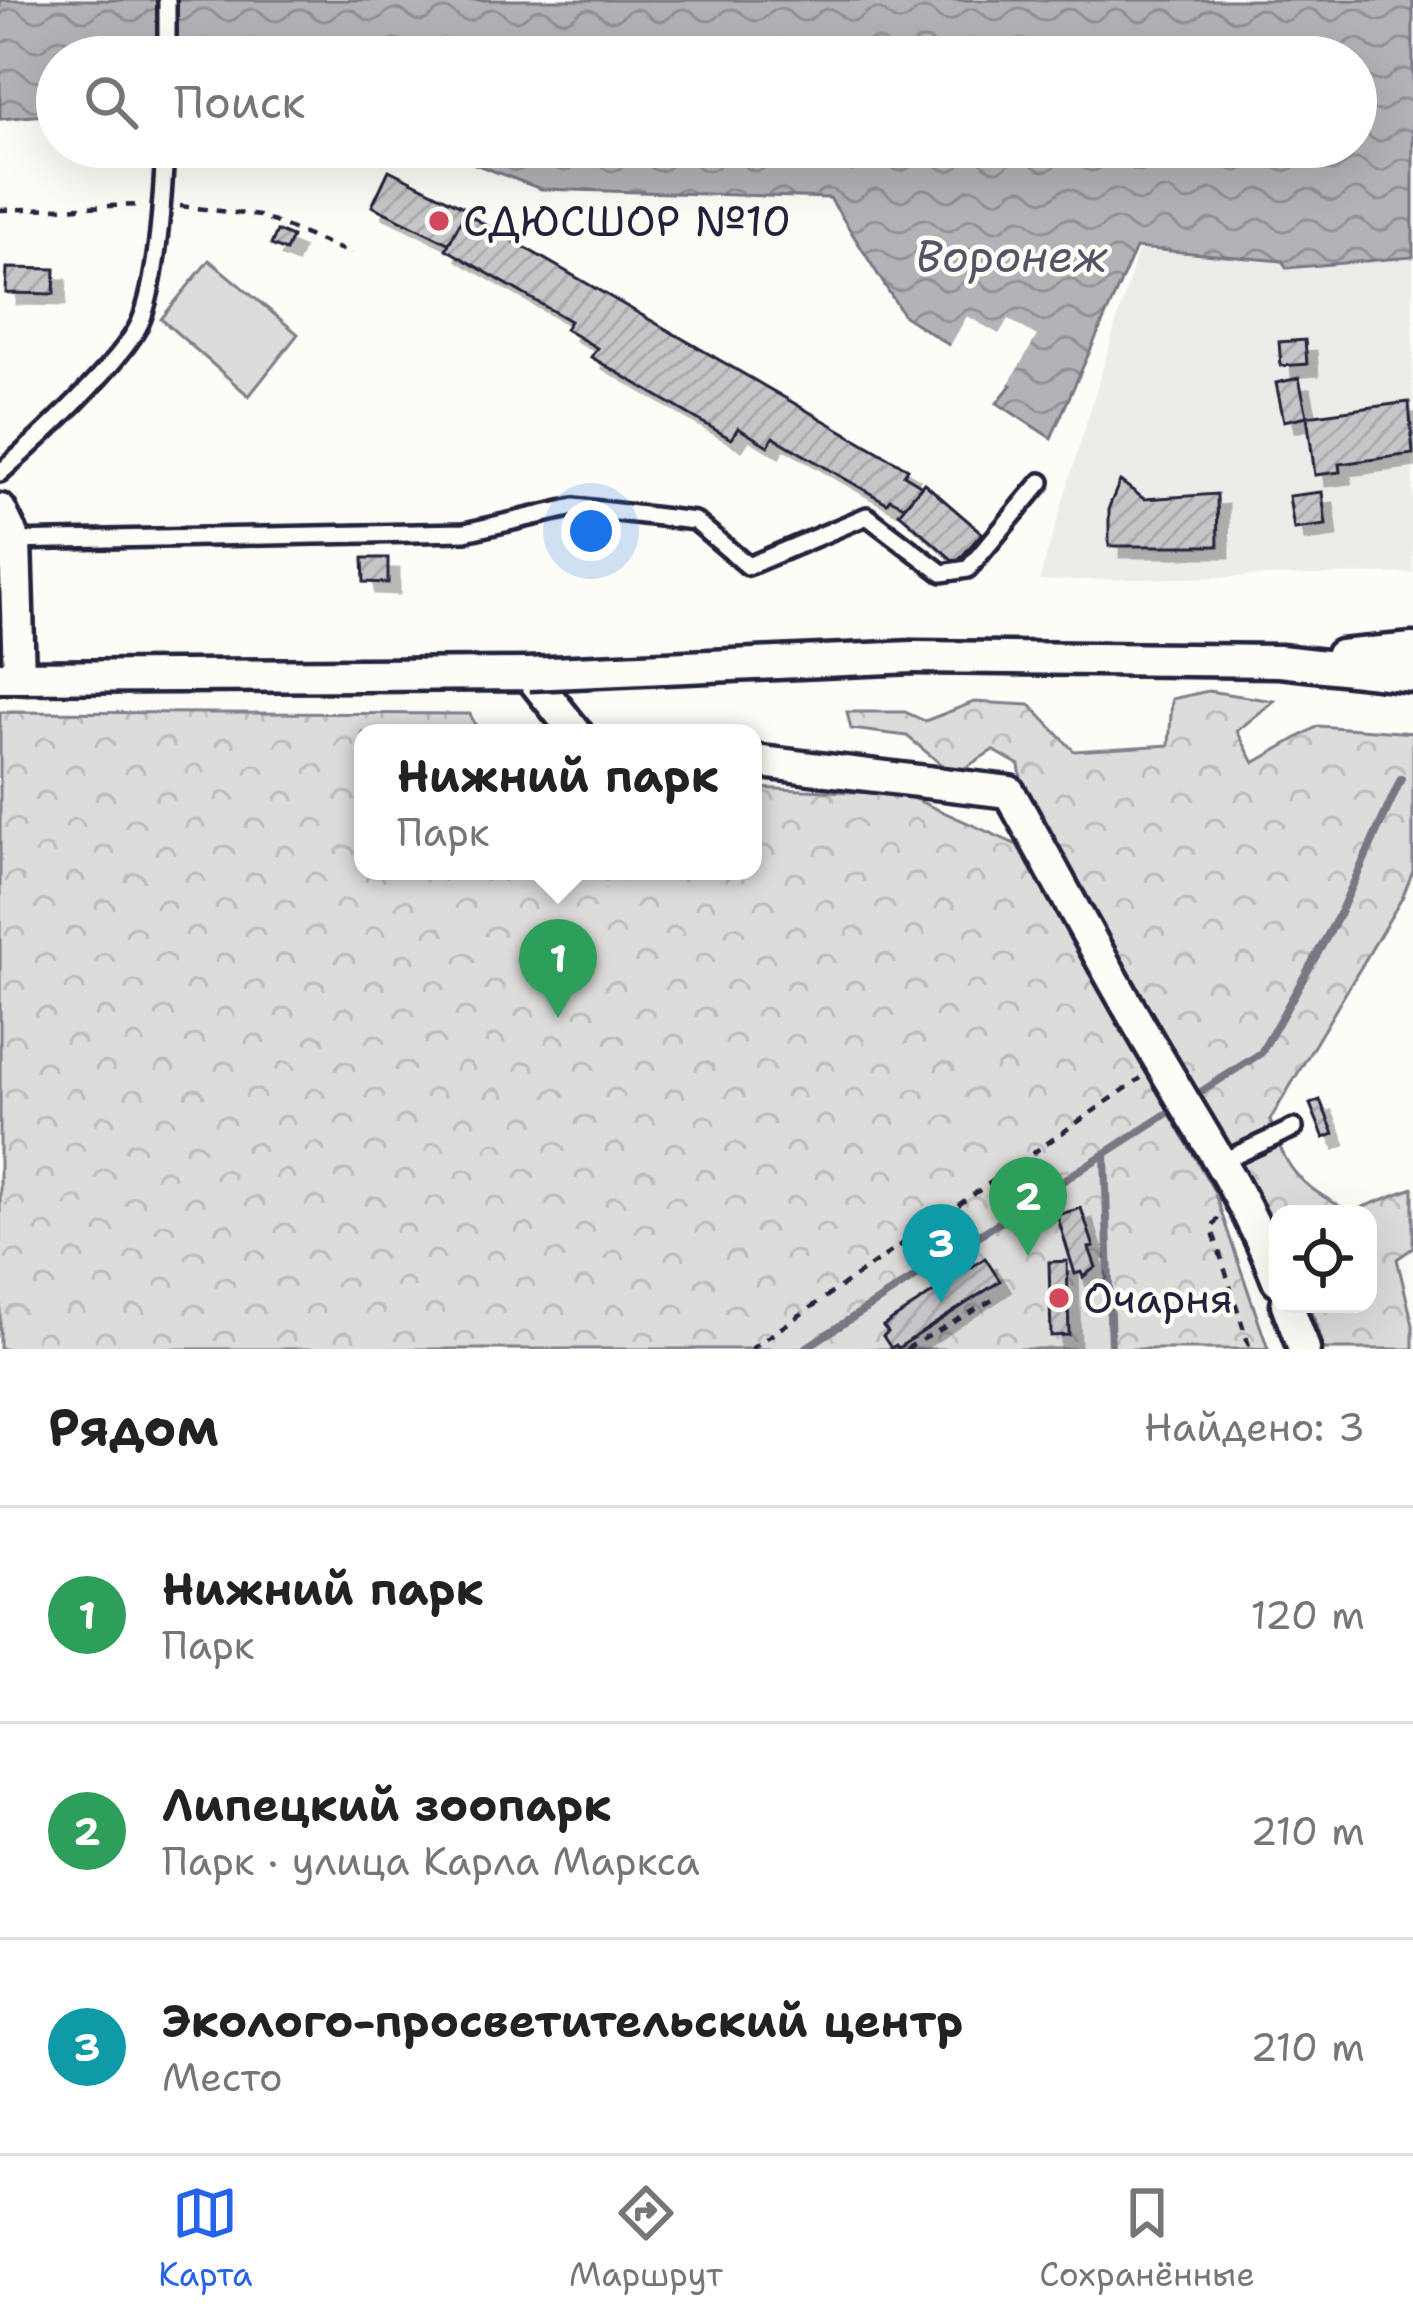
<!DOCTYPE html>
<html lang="ru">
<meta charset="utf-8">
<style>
body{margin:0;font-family:"Shantell Sans",sans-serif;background:#f2f2f2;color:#222}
.controls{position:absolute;right:36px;bottom:36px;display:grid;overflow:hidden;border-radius:24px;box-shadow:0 12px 48px #0002}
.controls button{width:108px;height:108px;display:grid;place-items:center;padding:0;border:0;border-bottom:3px solid #e0e0e0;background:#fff;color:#222;font:60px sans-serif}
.you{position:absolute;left:591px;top:531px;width:42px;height:42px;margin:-30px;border:9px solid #fff;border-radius:50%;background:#1a73e8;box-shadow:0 0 0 18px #1a73e833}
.badge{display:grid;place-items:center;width:78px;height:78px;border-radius:50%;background:#2563eb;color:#fff;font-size:39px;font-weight:700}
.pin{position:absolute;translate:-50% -99px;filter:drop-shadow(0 3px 6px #0008)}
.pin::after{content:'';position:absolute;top:63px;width:42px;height:36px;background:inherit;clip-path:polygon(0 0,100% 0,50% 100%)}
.popup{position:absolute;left:354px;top:724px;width:408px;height:156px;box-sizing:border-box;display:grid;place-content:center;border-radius:24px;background:#fff;filter:drop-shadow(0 3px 9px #0005);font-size:39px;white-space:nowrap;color:#767676}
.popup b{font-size:45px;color:#222}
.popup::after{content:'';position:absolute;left:50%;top:100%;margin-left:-24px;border:24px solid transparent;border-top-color:#fff}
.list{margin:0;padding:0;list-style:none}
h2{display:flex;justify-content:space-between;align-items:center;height:156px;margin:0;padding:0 48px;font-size:51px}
h2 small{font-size:39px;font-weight:400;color:#767676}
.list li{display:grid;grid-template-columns:78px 1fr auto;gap:36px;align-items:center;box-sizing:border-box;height:216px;padding:0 48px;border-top:3px solid #e0e0e0}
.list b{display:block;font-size:45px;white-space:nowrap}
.list p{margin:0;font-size:39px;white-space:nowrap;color:#767676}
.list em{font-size:39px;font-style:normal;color:#767676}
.icon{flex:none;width:66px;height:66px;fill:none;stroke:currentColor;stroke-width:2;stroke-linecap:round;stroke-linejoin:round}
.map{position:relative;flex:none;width:1413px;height:1349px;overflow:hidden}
.search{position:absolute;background:#fff;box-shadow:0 12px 48px #0002;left:36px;right:36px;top:36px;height:132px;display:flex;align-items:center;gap:30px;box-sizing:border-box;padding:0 42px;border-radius:66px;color:#767676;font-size:45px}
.sheet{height:804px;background:#fff}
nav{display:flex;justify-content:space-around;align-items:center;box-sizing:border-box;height:168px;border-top:3px solid #e0e0e0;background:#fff;font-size:33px;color:#767676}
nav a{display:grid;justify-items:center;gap:6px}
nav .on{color:#2563eb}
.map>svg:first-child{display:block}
.built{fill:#ecece9}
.grass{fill:#dddcdb;stroke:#807f8b;stroke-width:3}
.forest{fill:url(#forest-crowns);stroke:#807f8b;stroke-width:3}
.water{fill:url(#water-waves);stroke:#787885;stroke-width:3}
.pier{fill:#fdfcf7}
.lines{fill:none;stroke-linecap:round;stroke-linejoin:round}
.stream{stroke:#787885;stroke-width:8}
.building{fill:url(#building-hatch);stroke:#22223b;stroke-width:3;filter:url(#shadow)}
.service-casing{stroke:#22223b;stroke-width:24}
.minor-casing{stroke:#22223b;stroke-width:39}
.path{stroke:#22223b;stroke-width:4.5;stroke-dasharray:9 9;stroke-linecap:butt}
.service{stroke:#fdfcf7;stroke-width:15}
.minor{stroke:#fdfcf7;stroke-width:30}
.minor-bridge-casing{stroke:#22223b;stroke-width:39;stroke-linecap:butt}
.minor-bridge{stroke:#fdfcf7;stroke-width:30}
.poi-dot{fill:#d1495b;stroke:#fdfcf7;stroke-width:4.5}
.labels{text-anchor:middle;stroke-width:9;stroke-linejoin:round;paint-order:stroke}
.poi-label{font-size:42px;fill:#22223b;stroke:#fdfcf7;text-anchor:start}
.water-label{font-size:45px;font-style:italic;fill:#545466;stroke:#fdfcf7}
</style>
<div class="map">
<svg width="1413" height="1349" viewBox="0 0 1413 1349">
<defs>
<pattern id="forest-crowns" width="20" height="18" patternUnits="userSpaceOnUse" patternTransform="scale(3)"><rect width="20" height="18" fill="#dddcdb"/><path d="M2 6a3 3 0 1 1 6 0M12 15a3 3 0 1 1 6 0" fill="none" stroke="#bdbcbd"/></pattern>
<pattern id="water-waves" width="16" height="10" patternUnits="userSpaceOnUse" patternTransform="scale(3)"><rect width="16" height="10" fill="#b2b2b7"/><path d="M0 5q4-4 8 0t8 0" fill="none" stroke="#909096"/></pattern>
<pattern id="building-hatch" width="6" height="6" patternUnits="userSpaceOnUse" patternTransform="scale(3)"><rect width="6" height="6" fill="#c6c6c8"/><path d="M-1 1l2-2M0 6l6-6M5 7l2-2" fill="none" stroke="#aaaaad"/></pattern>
<filter id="shadow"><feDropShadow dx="11" dy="11" stdDeviation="0" flood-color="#0004"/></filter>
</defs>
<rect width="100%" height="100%" fill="#fdfcf7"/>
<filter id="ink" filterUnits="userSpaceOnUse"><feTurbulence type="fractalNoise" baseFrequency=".00833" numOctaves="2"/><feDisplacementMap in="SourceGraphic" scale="24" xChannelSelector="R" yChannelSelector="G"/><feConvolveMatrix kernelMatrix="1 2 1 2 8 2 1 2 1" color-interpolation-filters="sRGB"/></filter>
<g filter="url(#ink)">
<polygon class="built" points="1138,251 1283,261 1413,257 1413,573 1039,581"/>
<polygon class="grass" points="209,260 298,334 249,396 161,319"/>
<g class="forest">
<path d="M1208,691L1274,701L1237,731L1254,763L1318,726L1413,733V871L1402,898L1270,1120C1288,1175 1300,1184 1350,1212L1413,1188V1248L1397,1259L1413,1325V1349H1323L1310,1304H1368V1214H1278V1245L1022,785L1019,765L993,750L954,775L907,736L851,729L847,712H905L925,721L974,702L1030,705L1074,751L1169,745L1172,699Z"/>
<polygon points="0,712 470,714 479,733 363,733 363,871 753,871 753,788 903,794 1017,845 1214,1191 1268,1349 0,1349"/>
</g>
<polygon class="water" points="0,0 1413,0 1413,257 1287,268 1282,261 1136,248 1051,438 997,403 1011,385 904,316 830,198 541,189 430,147 1356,147 1356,57 57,57 57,114 0,119"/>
<polygon class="pier" points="967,316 999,334 1008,319 1037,336 1005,390 947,351"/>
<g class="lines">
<g class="stream">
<polyline points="1193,1097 1261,1053 1338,917 1401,779"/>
<polyline points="1105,1155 1111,1349"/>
<polyline points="804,1349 1180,1105"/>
</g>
</g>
<g class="building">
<polygon points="389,170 467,209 450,244 372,206"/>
<polygon points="465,213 908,469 904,475 922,486 904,506 890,499 887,503 773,437 768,446 738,428 731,439 591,357 597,348 565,329 570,321 446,249"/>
<polygon points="277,231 292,237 286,251 271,245"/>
<polygon points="7,268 55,269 54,294 6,293"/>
<polygon points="1305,340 1307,364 1281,366 1279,342"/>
<polygon points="1299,378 1307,416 1284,421 1276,383"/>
<polygon points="1409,402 1413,454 1339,464 1340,472 1315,475 1307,416"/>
<polygon points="1120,481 1144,499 1217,494 1218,546 1109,546 1109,507"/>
<polygon points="924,483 982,533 956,563 899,513"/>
<polygon points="1322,492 1326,525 1294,529 1289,496"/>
<polygon points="363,558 388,558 388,583 364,582"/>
<polygon points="1320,1100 1334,1134 1324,1138 1310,1104"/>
<polygon points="1081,1208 1094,1247 1089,1248 1096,1267 1083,1277 1081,1272 1075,1274 1057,1215"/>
<polygon points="985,1258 1000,1281 898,1348 896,1345 891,1348 883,1336 888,1332 883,1326"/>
<polygon points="1067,1261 1069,1335 1051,1336 1049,1262"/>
</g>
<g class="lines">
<g class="service-casing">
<g id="service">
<polyline points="167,0 167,57"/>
<path d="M0,473C34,443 123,361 140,323C158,282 163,192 165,147"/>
<polyline points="9,541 465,532 574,507 695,521 748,566 867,516 942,573 968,569 1041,482"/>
<polyline points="1221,1162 1294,1128"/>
</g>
</g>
<g class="minor-casing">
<g id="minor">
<polyline points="0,510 15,541 19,677"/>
<polyline points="1341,656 1413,649"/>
<polyline points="913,657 1280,661 1413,676"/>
<polyline points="0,677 529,674 576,733"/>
<path d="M753,761L1009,792C1061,884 1110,978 1164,1068C1205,1138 1249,1204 1278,1280"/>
<polyline points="1287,1304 1304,1349"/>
</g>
</g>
<g class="path">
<polyline points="180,206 260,216 352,254"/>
<polyline points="0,210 139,205"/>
<polyline points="1218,1218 1212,1229 1250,1349"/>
<polyline points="751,1349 1141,1078"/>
<polyline points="906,1349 996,1298"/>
</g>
<use href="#service" class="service"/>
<use href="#minor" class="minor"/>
<g class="minor-bridge-casing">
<polyline id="minor-bridge" points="529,674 913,657"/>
</g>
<use href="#minor-bridge" class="minor-bridge"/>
</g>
</g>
<g class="poi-dot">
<circle cx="439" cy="221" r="12"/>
<circle cx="1059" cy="1298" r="12"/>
</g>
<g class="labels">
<g class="poi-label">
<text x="463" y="236">СДЮСШОР №10</text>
<text x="1083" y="1313">Очарня</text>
</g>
<g class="water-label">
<text x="1011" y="272">Воронеж</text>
</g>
</g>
</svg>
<div class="controls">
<button><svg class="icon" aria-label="locate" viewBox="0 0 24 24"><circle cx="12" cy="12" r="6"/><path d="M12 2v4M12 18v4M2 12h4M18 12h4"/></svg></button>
</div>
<div class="you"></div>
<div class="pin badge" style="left:558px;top:1018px;background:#2e9e5b">1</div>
<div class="popup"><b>Нижний парк</b>Парк</div>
<div class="pin badge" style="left:1028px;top:1256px;background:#2e9e5b">2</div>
<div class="pin badge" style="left:941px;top:1303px;background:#0f9aa8">3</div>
<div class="search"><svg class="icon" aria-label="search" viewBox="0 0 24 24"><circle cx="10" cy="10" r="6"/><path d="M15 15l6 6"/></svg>Поиск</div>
</div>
<section class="sheet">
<h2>Рядом<small>Найдено: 3</small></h2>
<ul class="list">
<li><span class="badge" style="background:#2e9e5b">1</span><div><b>Нижний парк</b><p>Парк</p></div><em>120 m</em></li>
<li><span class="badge" style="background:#2e9e5b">2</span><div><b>Липецкий зоопарк</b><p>Парк · улица Карла Маркса</p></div><em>210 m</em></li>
<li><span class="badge" style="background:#0f9aa8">3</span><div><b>Эколого-просветительский центр</b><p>Место</p></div><em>210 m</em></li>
</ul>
</section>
<nav>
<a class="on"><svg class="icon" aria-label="map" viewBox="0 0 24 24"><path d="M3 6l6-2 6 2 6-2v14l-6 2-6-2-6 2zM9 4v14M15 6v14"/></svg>Карта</a>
<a><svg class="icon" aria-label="directions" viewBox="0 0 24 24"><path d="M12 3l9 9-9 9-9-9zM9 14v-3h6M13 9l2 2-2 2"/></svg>Маршрут</a>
<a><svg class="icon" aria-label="saved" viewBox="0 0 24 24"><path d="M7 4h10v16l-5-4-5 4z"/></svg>Сохранённые</a>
</nav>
